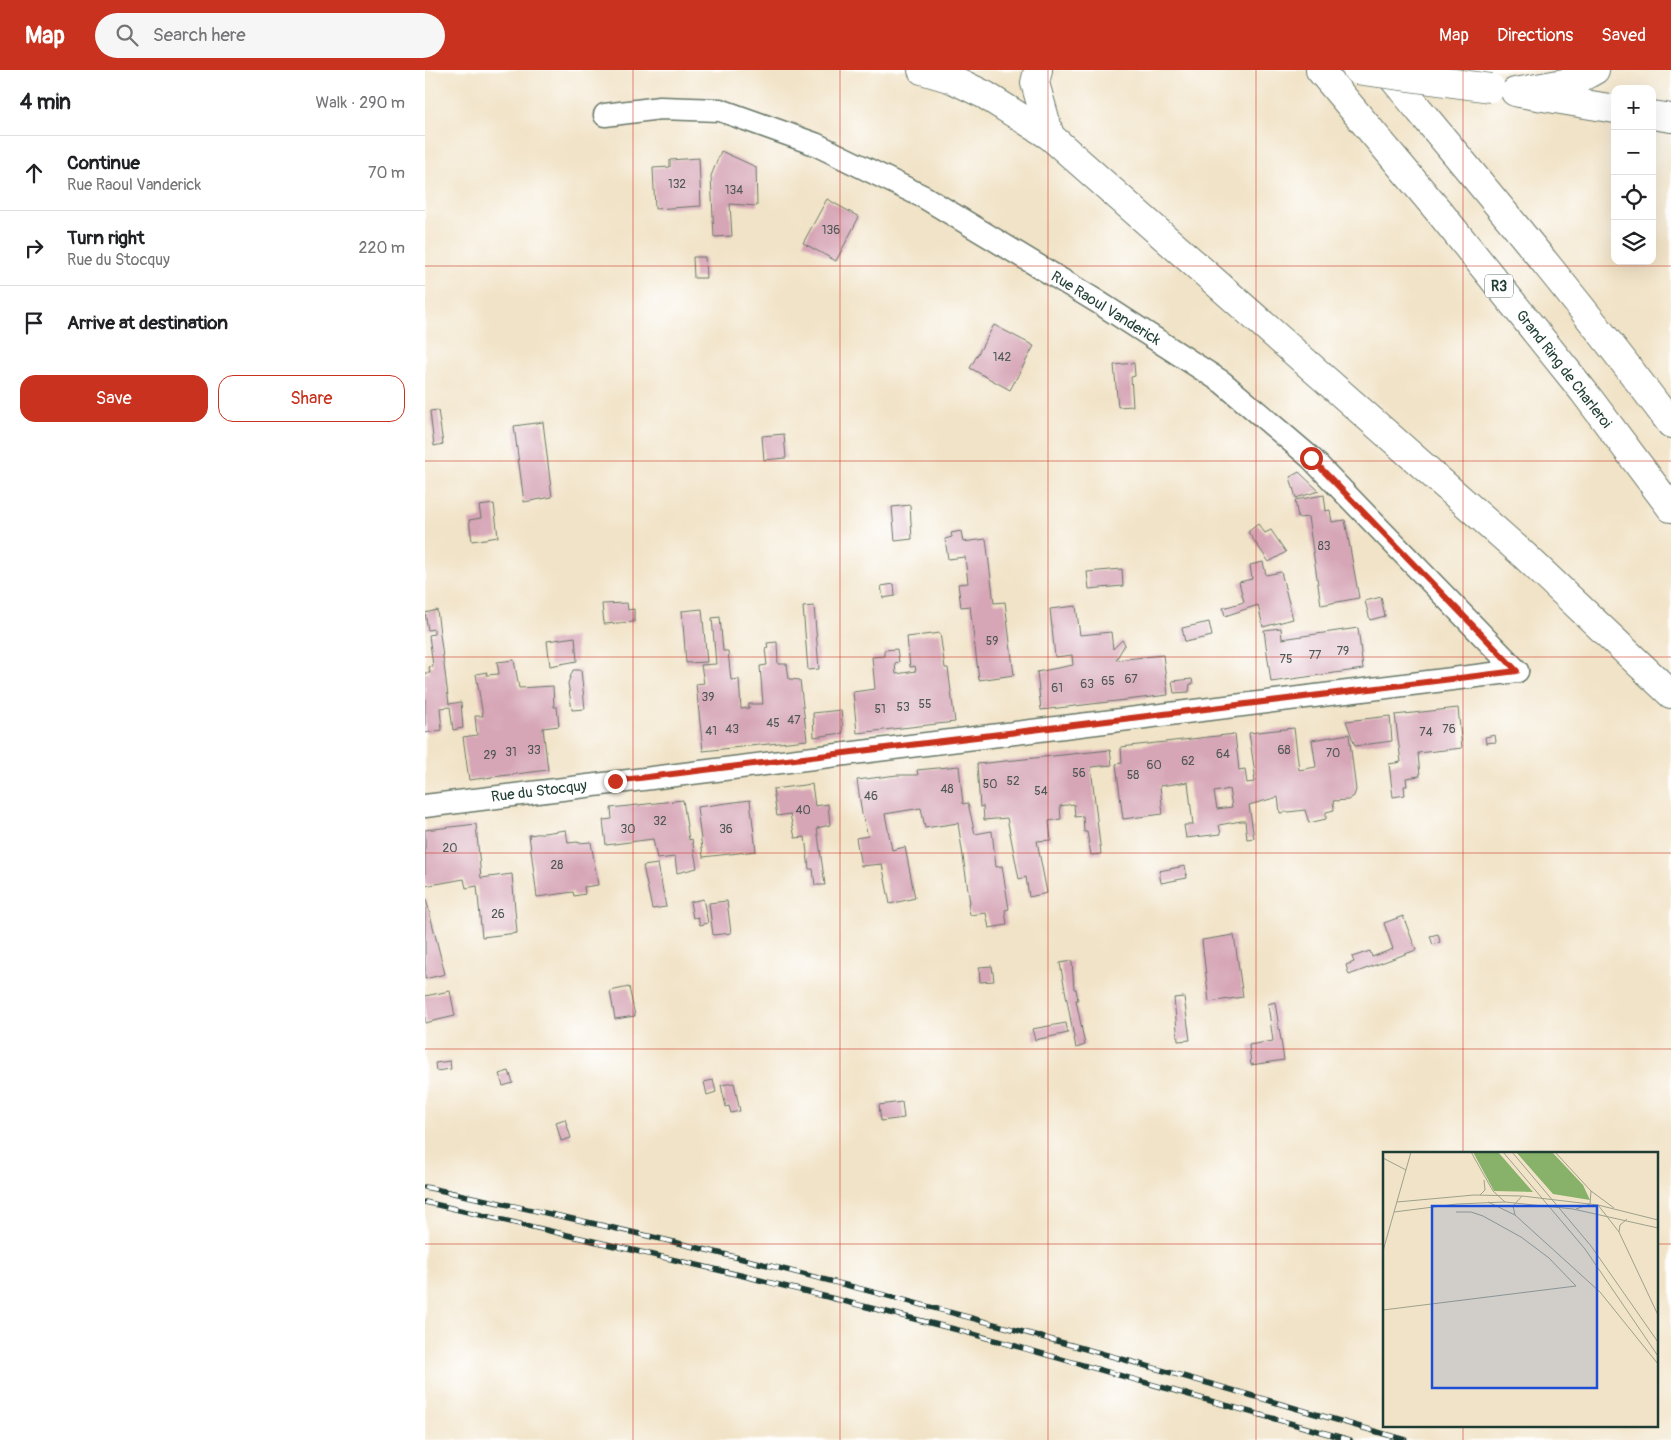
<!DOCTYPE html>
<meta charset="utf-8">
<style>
body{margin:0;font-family:Pangolin,sans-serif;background:#f6f6f6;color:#202124}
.controls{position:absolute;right:15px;top:15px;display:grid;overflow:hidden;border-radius:10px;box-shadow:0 5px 20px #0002}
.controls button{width:45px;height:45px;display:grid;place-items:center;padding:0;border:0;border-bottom:1px solid #e0e0e0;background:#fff;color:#202124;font:25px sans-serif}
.stop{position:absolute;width:15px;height:15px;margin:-11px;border:4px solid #c8321e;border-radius:50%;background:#fff}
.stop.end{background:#c8321e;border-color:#fff;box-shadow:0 1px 5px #0008}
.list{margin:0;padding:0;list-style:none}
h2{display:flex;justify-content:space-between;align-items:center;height:65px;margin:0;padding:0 20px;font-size:21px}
h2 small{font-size:16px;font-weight:400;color:#757577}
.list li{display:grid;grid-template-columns:32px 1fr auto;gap:15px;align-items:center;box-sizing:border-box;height:75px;padding:0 20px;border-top:1px solid #e0e0e0}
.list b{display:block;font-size:19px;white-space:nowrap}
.list p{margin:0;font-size:16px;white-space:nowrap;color:#757577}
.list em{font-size:16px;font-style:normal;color:#757577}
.actions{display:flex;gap:10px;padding:15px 20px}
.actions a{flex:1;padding:11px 0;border:1px solid #c8321e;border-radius:15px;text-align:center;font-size:18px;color:#c8321e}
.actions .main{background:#c8321e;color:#fff}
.icon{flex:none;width:28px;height:28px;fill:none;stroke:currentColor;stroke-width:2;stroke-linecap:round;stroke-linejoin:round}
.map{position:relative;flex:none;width:1246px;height:1370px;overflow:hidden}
header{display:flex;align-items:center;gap:30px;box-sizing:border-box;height:70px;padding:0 25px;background:#c8321e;color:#fff}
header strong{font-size:24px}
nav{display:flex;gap:28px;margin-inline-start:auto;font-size:18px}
.search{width:350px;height:45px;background:#f6f6f6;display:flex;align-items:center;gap:12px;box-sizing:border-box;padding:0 18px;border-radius:28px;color:#757577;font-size:19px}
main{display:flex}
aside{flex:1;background:#fff}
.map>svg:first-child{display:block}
.building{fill:#d6a5b6;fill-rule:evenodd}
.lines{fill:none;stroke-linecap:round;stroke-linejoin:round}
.minor-casing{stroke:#687767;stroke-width:25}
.secondary-casing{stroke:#687767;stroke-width:30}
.motorway-casing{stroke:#687767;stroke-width:30}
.minor{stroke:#fff;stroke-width:22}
.secondary{stroke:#fff;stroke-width:28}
.motorway{stroke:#fff;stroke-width:28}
.rail-casing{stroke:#1f3d34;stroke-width:5.5}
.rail{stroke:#fff;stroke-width:4;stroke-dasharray:11;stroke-linecap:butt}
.secondary-bridge-casing{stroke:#687767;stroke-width:30;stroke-linecap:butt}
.secondary-bridge{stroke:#fff;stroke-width:28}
.route{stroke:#c8321e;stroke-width:6}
.grid{fill:none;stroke:#c8321e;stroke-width:1;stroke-opacity:0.55}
.labels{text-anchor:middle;stroke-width:5;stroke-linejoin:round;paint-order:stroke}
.number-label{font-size:12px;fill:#4d5754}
.shield{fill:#fff;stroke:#627771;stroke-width:1}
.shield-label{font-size:14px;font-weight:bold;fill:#1f3d34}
.street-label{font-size:15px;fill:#1f3d34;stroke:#fff}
.inset-road{fill:none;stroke:#9da18c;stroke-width:1}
.view{fill:#1d4ed8;fill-opacity:0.15;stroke:#1d4ed8;stroke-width:2.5}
.inset-edge{fill:none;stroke:#1f3d34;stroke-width:2.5}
</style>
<header>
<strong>Map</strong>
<div class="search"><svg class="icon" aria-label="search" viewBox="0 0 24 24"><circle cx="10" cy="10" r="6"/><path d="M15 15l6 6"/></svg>Search here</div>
<nav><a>Map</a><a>Directions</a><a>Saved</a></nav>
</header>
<main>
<aside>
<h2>4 min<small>Walk · 290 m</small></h2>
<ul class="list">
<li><svg class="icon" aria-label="ahead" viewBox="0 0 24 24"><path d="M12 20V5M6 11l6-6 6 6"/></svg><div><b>Continue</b><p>Rue Raoul Vanderick</p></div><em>70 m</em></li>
<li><svg class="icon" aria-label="right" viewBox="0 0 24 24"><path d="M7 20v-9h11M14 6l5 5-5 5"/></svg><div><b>Turn right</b><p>Rue du Stocquy</p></div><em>220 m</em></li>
<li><svg class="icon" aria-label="arrive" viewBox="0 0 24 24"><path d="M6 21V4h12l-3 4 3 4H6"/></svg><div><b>Arrive at destination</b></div></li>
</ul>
<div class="actions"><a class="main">Save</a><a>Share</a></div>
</aside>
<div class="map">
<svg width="1246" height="1370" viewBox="0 0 1246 1370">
<rect width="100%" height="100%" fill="#fff"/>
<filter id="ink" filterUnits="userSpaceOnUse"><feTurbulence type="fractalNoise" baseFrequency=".02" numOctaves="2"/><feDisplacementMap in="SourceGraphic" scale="10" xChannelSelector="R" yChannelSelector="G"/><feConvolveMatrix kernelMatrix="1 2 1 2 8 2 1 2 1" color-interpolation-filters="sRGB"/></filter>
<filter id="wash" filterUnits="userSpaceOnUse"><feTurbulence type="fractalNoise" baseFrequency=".0096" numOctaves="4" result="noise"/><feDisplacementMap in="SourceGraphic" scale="20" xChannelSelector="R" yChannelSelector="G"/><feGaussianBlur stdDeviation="1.12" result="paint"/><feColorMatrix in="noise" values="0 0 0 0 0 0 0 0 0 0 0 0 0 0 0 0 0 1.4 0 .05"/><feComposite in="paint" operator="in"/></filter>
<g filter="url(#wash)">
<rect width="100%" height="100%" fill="#f1e3c7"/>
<g id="blocks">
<g class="building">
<polygon points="296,81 331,97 332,136 305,134 307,166 289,167 286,106"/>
<polygon points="274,88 276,136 230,139 228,98 245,97 245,90"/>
<polygon points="402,129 434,147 411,191 378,173"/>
<polygon points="268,187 280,187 281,208 269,208"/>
<polygon points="569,255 609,276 585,320 545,298"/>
<polygon points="709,293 710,306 706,307 708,336 693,337 689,295"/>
<polygon points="13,340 18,374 9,376 5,341"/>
<polygon points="118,352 127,427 99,432 89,356"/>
<polygon points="359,364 361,388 339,390 337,366"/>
<polygon points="874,402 894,421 871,428 865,407"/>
<polygon points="899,425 901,441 905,440 907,452 920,450 934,528 896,535 883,447 873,448 870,430"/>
<polygon points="69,434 73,467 47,471 44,450 56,448 54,436"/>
<polygon points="485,435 487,469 470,471 467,437"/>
<polygon points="833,454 840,463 846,460 861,482 844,492 823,462"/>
<polygon points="536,461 538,472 561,469 569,533 580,532 589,605 554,610 545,536 536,537 533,514 543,513 540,487 523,489 520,469 527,467 526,463"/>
<polygon points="838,492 841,505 856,502 868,549 838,557 833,535 800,546 798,538 819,532 814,512 827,509 825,495"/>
<polygon points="697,499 698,516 664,519 662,502"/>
<polygon points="469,514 470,526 458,528 456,516"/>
<polygon points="956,527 960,546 945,550 940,531"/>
<polygon points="202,533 203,540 209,539 209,552 179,554 177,534"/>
<polygon points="389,536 394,599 383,600 378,537"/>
<polygon points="651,536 655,565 686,562 688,579 697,570 700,574 691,590 738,585 743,625 616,640 612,602 648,595 647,585 630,587 625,539"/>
<polygon points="277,539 282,592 261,593 257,541"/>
<polygon points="12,540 24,634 36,632 38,658 28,660 25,637 15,638 17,660 0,663 0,603 5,603 4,597 8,596 4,565 9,564 9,559 3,560 0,543"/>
<polygon points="295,547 298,581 303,581 306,610 314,609 316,639 324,638 324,634 338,634 335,596 342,595 340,579 343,578 342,573 352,572 353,594 362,594 364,609 375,610 382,670 278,681 271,614 279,613 276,595 291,594 287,548"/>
<polygon points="784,552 787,566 760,572 757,558"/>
<polygon points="856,558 857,569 933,558 938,599 846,612 839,560"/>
<polygon points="515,563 520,598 523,598 530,652 432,663 428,622 450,619 447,587 459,586 459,580 472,579 474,592 470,593 471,604 491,601 490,596 485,597 482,567"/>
<polygon points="150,567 152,591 125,596 122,571"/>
<polygon points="89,590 94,618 128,616 129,637 132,637 134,656 118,658 123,700 44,710 38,667 52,665 50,646 58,646 51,604 62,602 61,605 74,604 72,592"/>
<polygon points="148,600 156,600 160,639 147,640 143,613"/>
<polygon points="767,609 768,614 765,614 764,622 749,623 747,611"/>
<polygon points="1033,638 1037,678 993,683 995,706 981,708 982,716 979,716 980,725 968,727 964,694 976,692 970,645"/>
<polygon points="416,640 418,663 389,667 388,643"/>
<polygon points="965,646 967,671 930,676 921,651"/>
<path d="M869,658L874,700L891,697L887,670L924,664L931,720L929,726L923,730L908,731L909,740L901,742V749L884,753L880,740L855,743L853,727L824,735L829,768L822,769L820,751H816L794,755L796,764L761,768L759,755H768L763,712L735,716L738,744L698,749L691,694L697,693L696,677L810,664L814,700L820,699L822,713L829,712L830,704L824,663ZM804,719L807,737L792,739L789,722Z"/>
<polygon points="1070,665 1071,672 1061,673 1060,667"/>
<polygon points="685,680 687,695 666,697 676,784 666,785 662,762 659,762 658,746 650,747 649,734 635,736 636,749 624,751 626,770 612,771 622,823 604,827 601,807 594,809 582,748 559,750 558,736 555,737 552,694"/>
<polygon points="534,696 538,734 543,733 550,764 567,761 571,797 577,796 584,839 580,840 582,855 564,858 561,843 545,845 543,833 545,833 533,753 500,758 496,738 460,744 467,780 480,777 490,828 465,834 457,794 436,796 431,768 443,766 437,744 432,710 472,705 493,705 492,700"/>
<polygon points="387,714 390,736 403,734 405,755 392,758 400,815 390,815 388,799 384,799 380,767 370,768 365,744 352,746 348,719"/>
<polygon points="258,730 264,770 267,769 272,798 252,803 250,787 232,789 228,769 181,775 178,750 187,749 186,738"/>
<polygon points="325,730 331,781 278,787 272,737"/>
<polygon points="51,754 56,808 87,804 92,863 57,867 52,816 41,818 39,809 0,816 0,760"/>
<polygon points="141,760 143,773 153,772 153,773 166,772 173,815 159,817 160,824 149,826 148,822 112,827 104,765"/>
<polygon points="233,794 241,837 227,839 218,796"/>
<polygon points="760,796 762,808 736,813 734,801"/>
<polygon points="0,825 20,904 0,909"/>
<polygon points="278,829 283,853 275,855 273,847 268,848 265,832"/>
<polygon points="302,831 306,863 288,865 284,833"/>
<polygon points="978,846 991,880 924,905 921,895 929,892 927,887 945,881 947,887 968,879 959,853"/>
<polygon points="1013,864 1015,872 1008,875 1005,866"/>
<polygon points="809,865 818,927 784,932 777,870"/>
<polygon points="647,891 649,919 651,919 653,930 651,930 660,975 651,978 635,893"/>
<polygon points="567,896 569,911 555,912 554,897"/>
<polygon points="204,917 210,946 190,949 185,921"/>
<polygon points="25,921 30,946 0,953 0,926"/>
<polygon points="759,927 765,970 753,971 749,928"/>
<polygon points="850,932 859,990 826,995 824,975 848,971 843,934"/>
<polygon points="641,953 643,963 610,970 607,959"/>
<polygon points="25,991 26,999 11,1001 10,993"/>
<polygon points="84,1001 88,1013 78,1016 74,1004"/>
<polygon points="288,1010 291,1022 282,1025 279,1012"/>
<polygon points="309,1013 315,1041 306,1043 304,1036 301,1037 296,1015"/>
<polygon points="477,1032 479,1048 456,1051 454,1035"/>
<polygon points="140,1049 146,1068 136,1071 131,1052"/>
</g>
</g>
</g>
<g filter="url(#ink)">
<use href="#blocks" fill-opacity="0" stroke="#687767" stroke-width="1"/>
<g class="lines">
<g class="minor-casing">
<g id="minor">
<polyline points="180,45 235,38 295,40 390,74 499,127 673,232 797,312 886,388 1092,601"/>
<polyline points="0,736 1092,601"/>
</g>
</g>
<g class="secondary-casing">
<g id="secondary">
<polyline points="1094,23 1190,39"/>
<polyline points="1227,45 1246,48"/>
</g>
</g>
<g class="motorway-casing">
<g id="motorway">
<polyline points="497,0 527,9 560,25 625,66 1100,486 1246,624"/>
<polyline points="613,0 610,13 625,66"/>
<polyline points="895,0 1016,144 1159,322 1246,438"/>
<path d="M961,0C1058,117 1156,233 1246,354"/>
<polyline points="1090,22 1150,11 1170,0"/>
</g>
</g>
<use href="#minor" class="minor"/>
<use href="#secondary" class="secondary"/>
<use href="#motorway" class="motorway"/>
<g class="rail-casing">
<g id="rail">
<path d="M0,1117C108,1140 216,1163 322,1190C543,1245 762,1306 980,1370"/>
<polyline points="0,1132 319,1206 537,1261 925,1370"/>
</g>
</g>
<use href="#rail" class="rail"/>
<g class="secondary-bridge-casing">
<polyline id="secondary-bridge" points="932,0 1066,18"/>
</g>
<use href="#secondary-bridge" class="secondary-bridge"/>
</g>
</g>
<g class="lines" filter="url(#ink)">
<polyline class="route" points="190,711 1092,601 886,388"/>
</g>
<path class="grid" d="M208,0V1370M415,0V1370M623,0V1370M831,0V1370M1038,0V1084M0,196H1246M0,391H1246M0,587H1246M0,783H1246M0,979H1246M0,1174H960M1232,1174H1246M1038,1356V1370"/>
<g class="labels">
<g class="number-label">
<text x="252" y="118">132</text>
<text x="309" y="124">134</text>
<text x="406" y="164">136</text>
<text x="577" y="291">142</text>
<text x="899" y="480">83</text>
<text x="567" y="575">59</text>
<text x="918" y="585">79</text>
<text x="890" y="589">77</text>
<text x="861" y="593">75</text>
<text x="706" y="613">67</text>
<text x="683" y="615">65</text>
<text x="662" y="618">63</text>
<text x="632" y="622">61</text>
<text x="283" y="631">39</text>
<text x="500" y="638">55</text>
<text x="478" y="641">53</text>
<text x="455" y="643">51</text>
<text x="369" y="654">47</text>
<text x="348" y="657">45</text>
<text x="307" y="663">43</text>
<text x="1024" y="663">76</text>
<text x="286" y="665">41</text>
<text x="1001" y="666">74</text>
<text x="109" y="684">33</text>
<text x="859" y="684">68</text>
<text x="86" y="686">31</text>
<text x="908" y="687">70</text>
<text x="798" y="688">64</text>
<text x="65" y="689">29</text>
<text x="763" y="695">62</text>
<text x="729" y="699">60</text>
<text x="654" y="707">56</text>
<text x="708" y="709">58</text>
<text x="588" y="715">52</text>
<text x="565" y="718">50</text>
<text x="522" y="723">48</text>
<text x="616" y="725">54</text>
<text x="446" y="730">46</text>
<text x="378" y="744">40</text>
<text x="235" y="755">32</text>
<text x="203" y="763">30</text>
<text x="301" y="763">36</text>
<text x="25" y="782">20</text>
<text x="132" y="799">28</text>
<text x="73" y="848">26</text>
</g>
<rect class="shield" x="1060" y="204.5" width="28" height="23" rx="4"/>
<g class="shield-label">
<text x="1074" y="221">R3</text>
</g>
<g class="street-label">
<text transform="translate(681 238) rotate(32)" y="5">Rue Raoul Vanderick</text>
<text transform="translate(1139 299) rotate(52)" y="5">Grand Ring de Charleroi</text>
<text transform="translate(114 721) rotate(-7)" y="5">Rue du Stocquy</text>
</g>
</g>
<g transform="translate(958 1082)">
<rect width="275" height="275" fill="#f1e3c7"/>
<path d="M90,0H115L150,40L111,39ZM133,0H169L200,33L207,48L170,42Z" fill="#88b26a"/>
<path class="inset-road" d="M88,0L110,39L122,50M120,0L202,97L275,204M129,0L208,94L275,190M172,0L208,39L231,56M0,6L23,18M97,43L102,38L101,28M14,50L91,43L139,44L215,53L275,68M105,50L132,63L217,140L275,212M215,53L236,80L275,163M193,57L207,52L208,39M11,60L74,52L122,50L190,57L275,76M73,60H88L100,64L138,85L166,106L193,134M132,63L130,54L139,44M236,80L237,73L244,67M0,99L28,0M0,158L193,134"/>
<path class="view" d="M49,54H214V236H49Z"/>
<rect width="275" height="275" class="inset-edge"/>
</g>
</svg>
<div class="controls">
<button>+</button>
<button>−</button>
<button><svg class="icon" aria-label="locate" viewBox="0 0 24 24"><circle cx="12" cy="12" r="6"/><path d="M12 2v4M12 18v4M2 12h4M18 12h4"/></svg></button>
<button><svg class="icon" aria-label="layers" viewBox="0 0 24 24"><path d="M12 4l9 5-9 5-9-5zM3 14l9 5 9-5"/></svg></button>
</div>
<div class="stop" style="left:886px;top:388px"></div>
<div class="stop end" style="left:190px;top:711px"></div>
</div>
</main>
